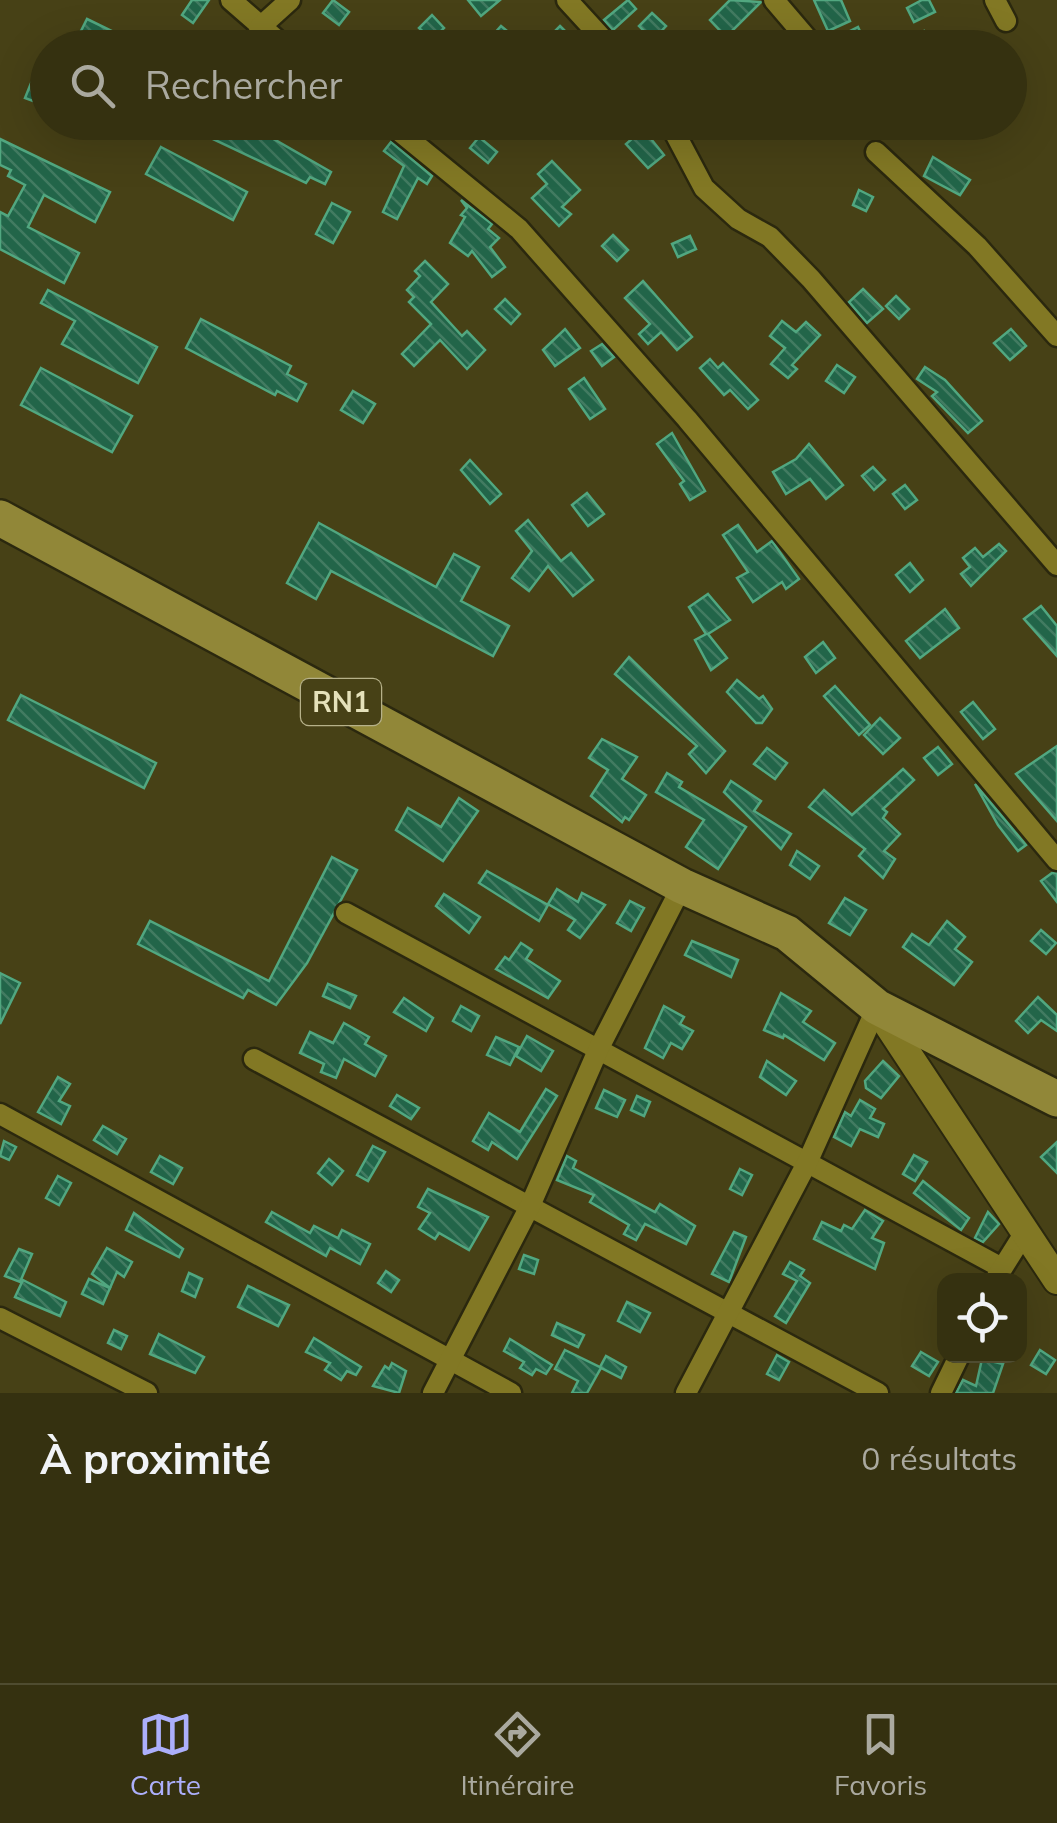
<!DOCTYPE html>
<html lang="fr">
<meta charset="utf-8">
<style>
body{margin:0;font-family:Mulish,sans-serif;background:#403d1e;color:#f1f3f6}
.controls{position:absolute;right:30px;bottom:30px;display:grid;overflow:hidden;border-radius:20px;box-shadow:0 10px 40px #0002}
.controls button{width:90px;height:90px;display:grid;place-items:center;padding:0;border:0;border-bottom:2px solid #4f4c30;background:#353110;color:#f1f3f6;font:50px sans-serif}
.list{margin:0;padding:0;list-style:none}
h2{display:flex;justify-content:space-between;align-items:center;height:130px;margin:0;padding:0 40px;font-size:42px}
h2 small{font-size:32px;font-weight:400;color:#aaa99f}
.icon{flex:none;width:55px;height:55px;fill:none;stroke:currentColor;stroke-width:2;stroke-linecap:round;stroke-linejoin:round}
.map{position:relative;flex:none;width:1057px;height:1393px;overflow:hidden}
.search{position:absolute;background:#353110;box-shadow:0 10px 40px #0002;left:30px;right:30px;top:30px;height:110px;display:flex;align-items:center;gap:25px;box-sizing:border-box;padding:0 35px;border-radius:55px;color:#aaa99f;font-size:38px}
.sheet{height:290px;background:#353110}
nav{display:flex;justify-content:space-around;align-items:center;box-sizing:border-box;height:140px;border-top:2px solid #4f4c30;background:#353110;font-size:28px;color:#aaa99f}
nav a{display:grid;justify-items:center;gap:5px}
nav .on{color:#acaffb}
.map>svg:first-child{display:block}
.building{fill:url(#building-back-hatch);stroke:#51a780;stroke-width:2.5}
.lines{fill:none;stroke-linecap:round;stroke-linejoin:round}
.street-casing{stroke:#2b280e;stroke-width:25}
.secondary-casing{stroke:#2b280e;stroke-width:32}
.highway-casing{stroke:#2b280e;stroke-width:40}
.street{stroke:#827824;stroke-width:20}
.secondary{stroke:#827824;stroke-width:28}
.highway{stroke:#918738;stroke-width:35}
.labels{text-anchor:middle;stroke-width:8;stroke-linejoin:round;paint-order:stroke}
.shield{fill:#474116;stroke:#b6b189;stroke-width:2.5}
.shield-label{font-size:28px;font-weight:bold;fill:#e5e1ba}
</style>
<div class="map">
<svg width="1057" height="1393" viewBox="0 0 1057 1393">
<defs>
<pattern id="building-back-hatch" width="6" height="6" patternUnits="userSpaceOnUse" patternTransform="scale(2.5)"><rect width="6" height="6" fill="#226549"/><path d="M-1 5l2 2M0 0l6 6M5-1l2 2" fill="none" stroke="#427b61"/></pattern>
</defs>
<rect width="100%" height="100%" fill="#474116"/>
<g class="building">
<polygon points="192,0 209,0 193,23 182,15"/>
<polygon points="333,0 349,12 339,25 323,13"/>
<polygon points="468,0 500,0 481,16"/>
<polygon points="628,0 636,9 613,30 604,20"/>
<polygon points="730,0 761,2 726,37 710,20"/>
<polygon points="814,0 841,0 850,21 828,31"/>
<polygon points="922,0 929,0 935,12 914,22 907,8"/>
<polygon points="652,13 666,26 653,40 639,26"/>
<polygon points="432,15 444,28 432,40 419,28"/>
<polygon points="87,19 114,32 106,48 79,35"/>
<polygon points="501,26 518,40 512,48 493,35"/>
<polygon points="560,26 582,48 555,48 547,39"/>
<polygon points="858,27 864,40 850,47 844,34"/>
<polygon points="924,31 932,48 915,48 911,38"/>
<polygon points="31,83 47,89 41,104 25,98"/>
<polygon points="177,122 244,122 331,172 325,184 310,177 306,183"/>
<polygon points="643,129 664,155 648,168 626,144"/>
<polygon points="479,137 497,152 488,163 470,148"/>
<polygon points="0,139 110,192 95,222 44,195 28,227 79,253 64,283 0,249 0,212 8,216 25,185 8,176 11,170 0,165"/>
<polygon points="391,142 432,176 427,184 418,178 397,219 383,212 404,166 384,151"/>
<polygon points="161,147 247,192 233,220 146,174"/>
<polygon points="933,157 970,180 960,195 924,176"/>
<polygon points="552,161 580,190 562,207 571,214 559,226 532,198 547,184 538,174"/>
<polygon points="859,190 873,197 866,211 853,205"/>
<polygon points="461,200 492,224 488,229 499,238 490,247 505,267 492,277 472,251 468,256 450,243 465,217 461,215 467,208"/>
<polygon points="332,203 350,212 333,243 316,234"/>
<polygon points="613,235 628,250 617,261 602,246"/>
<polygon points="690,236 696,249 678,257 672,244"/>
<polygon points="425,261 448,284 431,302 462,336 467,331 485,350 467,369 440,340 414,366 402,354 431,324 409,302 414,297 407,290 420,276 415,271"/>
<polygon points="643,281 692,337 677,350 661,332 648,344 639,334 650,324 625,298"/>
<polygon points="863,289 883,309 867,323 849,302"/>
<polygon points="48,290 157,347 138,383 62,344 75,321 41,303"/>
<polygon points="896,296 909,309 899,319 886,306"/>
<polygon points="505,299 520,314 511,324 495,309"/>
<polygon points="201,319 291,366 287,374 306,384 297,401 277,391 275,395 186,348"/>
<polygon points="782,321 796,332 806,322 820,335 792,365 797,369 788,378 771,364 785,348 770,336"/>
<polygon points="565,329 580,348 555,366 543,350"/>
<polygon points="1011,329 1026,346 1010,360 994,343"/>
<polygon points="602,344 614,357 602,366 591,351"/>
<polygon points="710,359 718,368 723,363 758,400 748,409 730,390 724,395 700,368"/>
<polygon points="837,365 855,377 844,393 826,381"/>
<polygon points="925,367 945,380 982,421 968,433 932,396 937,392 917,379"/>
<polygon points="41,368 132,416 112,452 21,405"/>
<polygon points="584,378 605,409 590,419 569,389"/>
<polygon points="353,391 375,404 363,423 341,410"/>
<polygon points="672,433 705,491 690,500 680,484 684,481 657,444"/>
<polygon points="809,444 843,485 826,499 810,479 786,494 773,472 796,459"/>
<polygon points="470,460 501,494 490,504 461,470"/>
<polygon points="873,467 885,480 874,490 862,476"/>
<polygon points="905,485 917,500 905,509 893,494"/>
<polygon points="587,493 604,514 588,526 572,505"/>
<polygon points="528,520 561,561 571,553 593,580 573,596 548,566 529,591 512,578 532,551 516,531"/>
<polygon points="319,523 436,587 454,554 479,567 461,601 509,626 493,656 331,571 316,599 287,583"/>
<polygon points="738,525 757,552 772,541 799,579 786,589 782,582 753,602 737,578 748,572 723,535"/>
<polygon points="999,544 1006,551 971,586 961,574 970,567 963,558 975,548 983,557"/>
<polygon points="910,563 923,580 910,592 896,575"/>
<polygon points="708,594 730,620 708,634 727,658 711,670 695,640 706,634 689,607"/>
<polygon points="1041,606 1057,626 1057,656 1024,619"/>
<polygon points="945,609 959,628 920,658 906,641"/>
<polygon points="823,642 835,658 816,673 805,657"/>
<polygon points="629,657 725,751 706,773 689,754 697,746 615,674"/>
<polygon points="737,680 759,699 763,696 772,709 762,723 756,723 727,692"/>
<polygon points="835,686 870,725 859,735 824,696"/>
<polygon points="21,695 156,763 144,788 8,720"/>
<polygon points="973,702 995,729 983,739 961,712"/>
<polygon points="880,718 900,738 883,754 864,735"/>
<polygon points="602,739 637,757 622,779 646,795 629,820 625,817 622,822 591,796 608,770 589,758"/>
<polygon points="1057,746 1057,821 1016,774"/>
<polygon points="938,747 952,764 938,775 924,758"/>
<polygon points="767,748 787,763 775,779 754,764"/>
<polygon points="903,769 914,780 883,809 887,812 883,818 900,834 884,851 895,859 883,878 859,856 865,849 809,807 824,790 852,815"/>
<polygon points="667,773 682,782 679,787 746,827 718,869 686,847 704,820 656,792"/>
<polygon points="731,781 761,801 754,811 791,834 781,849 724,792"/>
<polygon points="975,784 1026,845 1018,851 998,825"/>
<polygon points="459,798 478,811 443,861 396,830 408,808 441,827"/>
<polygon points="797,851 819,866 810,879 790,865"/>
<polygon points="332,857 357,870 307,963 276,1005 248,990 243,998 138,944 150,921 269,981"/>
<polygon points="487,871 548,905 539,921 479,883"/>
<polygon points="1052,873 1057,873 1057,902 1041,881"/>
<polygon points="557,889 578,902 582,893 605,905 580,938 568,930 575,920 548,904"/>
<polygon points="444,894 480,917 469,933 436,906"/>
<polygon points="845,898 866,910 850,935 829,923"/>
<polygon points="630,901 644,908 631,931 617,923"/>
<polygon points="947,921 965,937 955,949 972,962 954,985 903,947 912,934 929,945"/>
<polygon points="1041,930 1056,943 1046,954 1031,941"/>
<polygon points="692,941 738,960 731,977 685,955"/>
<polygon points="521,943 532,950 526,959 560,981 548,998 496,969 505,957 509,960"/>
<polygon points="0,973 20,983 0,1024"/>
<polygon points="328,984 356,996 350,1008 323,996"/>
<polygon points="781,993 811,1011 803,1022 835,1043 824,1060 784,1035 783,1038 764,1030"/>
<polygon points="1038,997 1057,1015 1057,1031 1041,1020 1028,1033 1016,1021"/>
<polygon points="404,998 433,1018 426,1031 394,1012"/>
<polygon points="461,1006 479,1016 471,1031 453,1021"/>
<polygon points="664,1006 684,1017 680,1024 693,1031 682,1049 671,1043 663,1058 645,1048"/>
<polygon points="344,1023 369,1037 365,1044 386,1056 375,1076 344,1059 336,1078 321,1072 324,1064 300,1053 310,1032 333,1043"/>
<polygon points="527,1036 553,1051 541,1071 516,1056"/>
<polygon points="496,1037 519,1047 510,1065 487,1055"/>
<polygon points="767,1061 796,1081 786,1095 760,1077"/>
<polygon points="883,1061 899,1076 881,1098 866,1088 865,1081"/>
<polygon points="58,1077 70,1084 59,1101 70,1106 61,1124 38,1112"/>
<polygon points="546,1089 557,1096 517,1159 492,1142 488,1150 473,1141 489,1113 520,1132"/>
<polygon points="604,1090 625,1100 617,1117 596,1108"/>
<polygon points="397,1095 419,1108 411,1119 390,1106"/>
<polygon points="637,1096 650,1102 644,1116 631,1110"/>
<polygon points="860,1100 875,1109 870,1118 884,1124 878,1137 860,1129 851,1146 834,1137 845,1112 851,1116"/>
<polygon points="103,1126 126,1139 117,1154 94,1140"/>
<polygon points="4,1141 16,1147 9,1160 0,1156"/>
<polygon points="1057,1142 1057,1173 1041,1157"/>
<polygon points="373,1146 385,1152 368,1181 357,1175"/>
<polygon points="914,1155 927,1162 915,1181 903,1174"/>
<polygon points="160,1156 182,1168 173,1184 151,1172"/>
<polygon points="567,1156 576,1161 573,1168 655,1212 660,1204 695,1226 686,1244 645,1224 636,1240 624,1234 629,1225 590,1202 594,1195 557,1180"/>
<polygon points="329,1159 343,1171 332,1185 318,1173"/>
<polygon points="740,1169 752,1175 742,1195 730,1189"/>
<polygon points="58,1176 71,1183 59,1205 46,1198"/>
<polygon points="923,1181 969,1218 961,1230 914,1193"/>
<polygon points="428,1189 488,1217 469,1250 439,1233 435,1239 419,1229 430,1213 418,1207"/>
<polygon points="865,1210 883,1221 872,1238 884,1243 875,1269 814,1239 822,1222 841,1231 844,1225 852,1229"/>
<polygon points="272,1212 310,1233 314,1226 338,1238 342,1230 370,1244 360,1264 330,1248 326,1256 266,1222"/>
<polygon points="988,1212 999,1224 983,1242 975,1238"/>
<polygon points="134,1213 183,1249 179,1257 126,1230"/>
<polygon points="734,1232 746,1237 729,1282 712,1274"/>
<polygon points="107,1248 132,1262 124,1277 117,1272 110,1288 92,1274"/>
<polygon points="19,1249 32,1254 20,1282 5,1276"/>
<polygon points="524,1255 538,1260 534,1274 519,1269"/>
<polygon points="790,1262 804,1270 800,1276 810,1283 786,1323 775,1316 797,1281 783,1274"/>
<polygon points="386,1271 399,1280 391,1292 378,1283"/>
<polygon points="189,1273 202,1279 195,1297 182,1291"/>
<polygon points="89,1279 110,1288 103,1304 82,1294"/>
<polygon points="23,1280 66,1302 60,1316 15,1297"/>
<polygon points="248,1286 289,1305 278,1326 238,1307"/>
<polygon points="627,1302 650,1313 640,1332 618,1321"/>
<polygon points="557,1323 584,1335 578,1347 552,1335"/>
<polygon points="114,1330 127,1336 121,1349 108,1343"/>
<polygon points="159,1334 204,1357 195,1373 150,1354"/>
<polygon points="314,1338 361,1367 356,1375 347,1371 341,1380 325,1370 330,1363 306,1352"/>
<polygon points="510,1339 552,1365 546,1374 536,1369 532,1375 520,1368 524,1362 504,1351"/>
<polygon points="565,1350 600,1367 606,1356 626,1367 621,1378 601,1368 587,1393 572,1393 578,1381 555,1369"/>
<polygon points="1040,1350 1055,1360 1046,1374 1031,1365"/>
<polygon points="921,1352 938,1362 929,1376 912,1366"/>
<polygon points="777,1355 789,1362 779,1380 767,1374"/>
<polygon points="982,1359 1003,1364 993,1393 956,1393 963,1380 976,1386"/>
<polygon points="392,1363 406,1371 399,1393 373,1386 385,1366 389,1369"/>
</g>
<g class="lines">
<g class="street-casing">
<g id="street">
<polyline points="231,0 286,48"/>
<polyline points="567,0 611,48"/>
<polyline points="774,0 815,48"/>
<polyline points="995,0 1006,21"/>
<polyline points="259,28 290,0"/>
<polyline points="388,122 519,229 687,419 1057,860"/>
<polyline points="669,122 704,188 738,219 770,237 811,279 1057,565"/>
<polyline points="876,152 977,246 1057,336"/>
<polyline points="346,913 1002,1268"/>
<polyline points="254,1059 878,1393"/>
<polyline points="0,1114 511,1393"/>
<polyline points="995,1280 1025,1232"/>
<polyline points="0,1318 147,1393"/>
<polyline points="433,1393 530,1206 599,1048 682,886"/>
<polyline points="686,1393 807,1163 877,1007"/>
<polyline points="941,1393 959,1356"/>
</g>
</g>
<g class="secondary-casing">
<polyline id="secondary" points="877,1008 1057,1280"/>
</g>
<g class="highway-casing">
<polyline id="highway" points="0,518 682,886 787,933 877,1007 1057,1099"/>
</g>
<use href="#street" class="street"/>
<use href="#secondary" class="secondary"/>
<use href="#highway" class="highway"/>
</g>
<g class="labels">
<rect class="shield" x="301" y="679" width="80" height="46" rx="8"/>
<g class="shield-label">
<text x="341" y="712">RN1</text>
</g>
</g>
</svg>
<div class="controls">
<button><svg class="icon" aria-label="locate" viewBox="0 0 24 24"><circle cx="12" cy="12" r="6"/><path d="M12 2v4M12 18v4M2 12h4M18 12h4"/></svg></button>
</div>
<div class="search"><svg class="icon" aria-label="search" viewBox="0 0 24 24"><circle cx="10" cy="10" r="6"/><path d="M15 15l6 6"/></svg>Rechercher</div>
</div>
<section class="sheet">
<h2>À proximité<small>0 résultats</small></h2>
<ul class="list">
</ul>
</section>
<nav>
<a class="on"><svg class="icon" aria-label="map" viewBox="0 0 24 24"><path d="M3 6l6-2 6 2 6-2v14l-6 2-6-2-6 2zM9 4v14M15 6v14"/></svg>Carte</a>
<a><svg class="icon" aria-label="directions" viewBox="0 0 24 24"><path d="M12 3l9 9-9 9-9-9zM9 14v-3h6M13 9l2 2-2 2"/></svg>Itinéraire</a>
<a><svg class="icon" aria-label="saved" viewBox="0 0 24 24"><path d="M7 4h10v16l-5-4-5 4z"/></svg>Favoris</a>
</nav>
